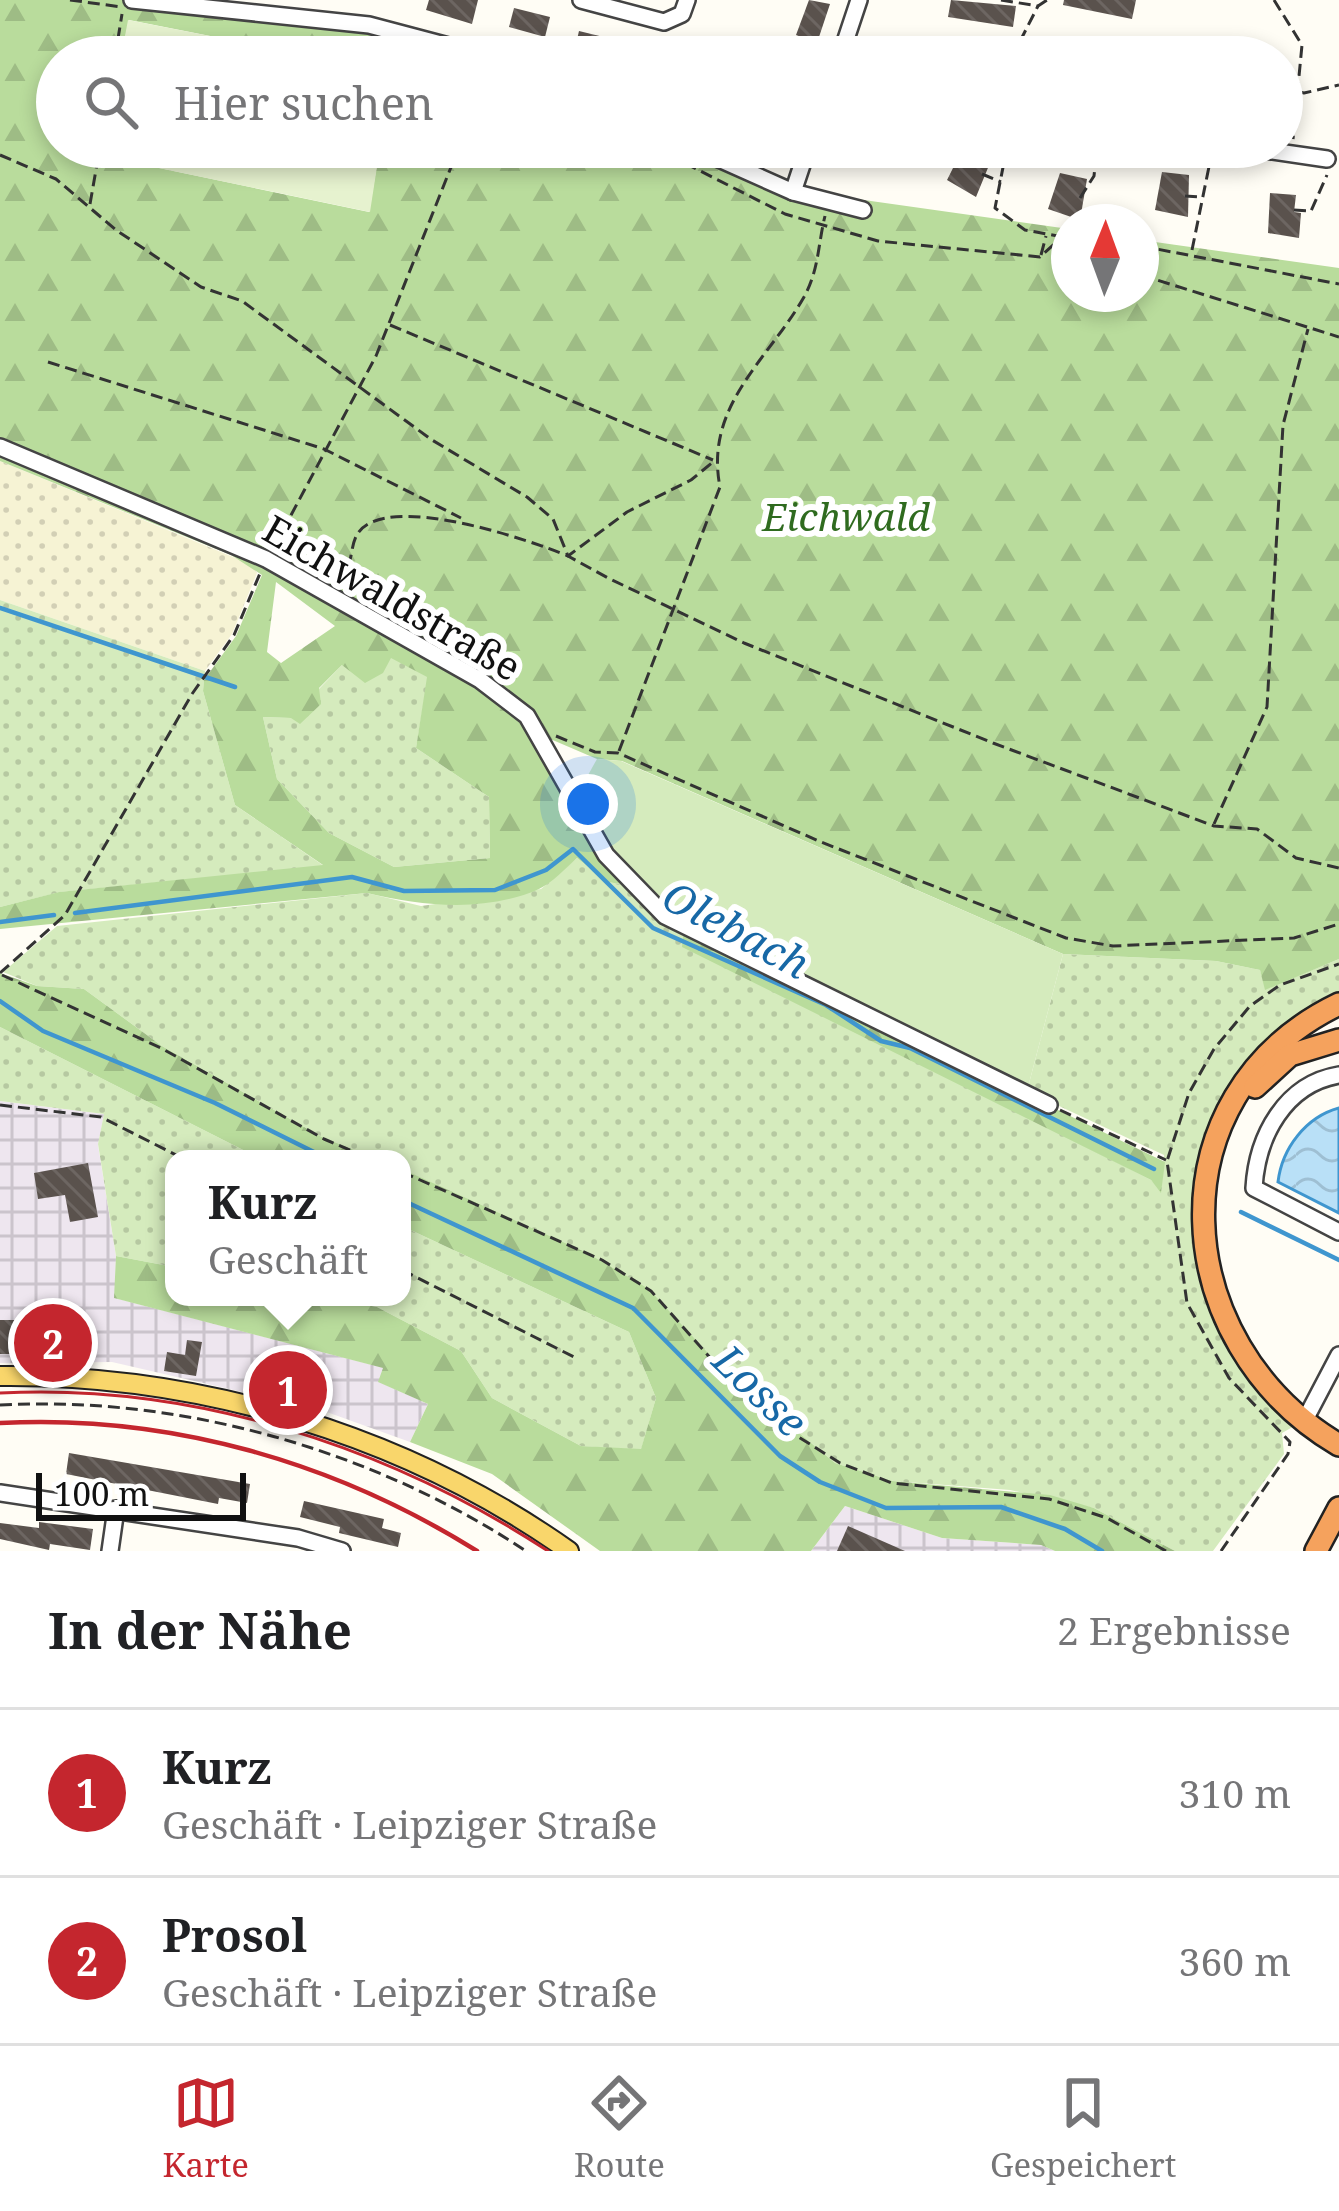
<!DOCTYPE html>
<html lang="de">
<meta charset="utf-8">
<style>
body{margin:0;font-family:"Noto Serif",serif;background:#f2f2f2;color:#202124}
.compass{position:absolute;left:1051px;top:204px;width:108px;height:108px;border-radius:50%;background:#fff;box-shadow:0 6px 18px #0003;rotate:1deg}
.scale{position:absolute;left:36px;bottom:30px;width:210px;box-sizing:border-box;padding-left:12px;border:6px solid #111;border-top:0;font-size:33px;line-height:42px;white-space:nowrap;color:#111;-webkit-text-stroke:9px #fff;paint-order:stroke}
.you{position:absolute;left:588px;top:804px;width:42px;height:42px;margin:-30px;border:9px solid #fff;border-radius:50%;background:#1a73e8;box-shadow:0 0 0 18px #1a73e833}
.badge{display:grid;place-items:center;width:78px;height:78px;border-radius:50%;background:#c4262e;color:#fff;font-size:39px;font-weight:700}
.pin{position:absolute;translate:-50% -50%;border:6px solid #fff;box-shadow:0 3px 12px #0006}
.popup{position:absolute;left:165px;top:1150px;width:246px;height:156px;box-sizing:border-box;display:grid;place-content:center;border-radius:24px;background:#fff;filter:drop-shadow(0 3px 9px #0005);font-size:39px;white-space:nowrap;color:#757577}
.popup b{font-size:45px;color:#202124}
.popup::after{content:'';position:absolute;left:50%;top:100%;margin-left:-24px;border:24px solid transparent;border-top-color:#fff}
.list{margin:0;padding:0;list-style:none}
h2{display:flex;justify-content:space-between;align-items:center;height:156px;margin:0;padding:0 48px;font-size:51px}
h2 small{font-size:39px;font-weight:400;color:#757577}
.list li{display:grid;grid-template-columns:78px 1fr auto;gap:36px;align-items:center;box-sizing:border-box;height:168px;padding:0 48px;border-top:3px solid #e0e0e0}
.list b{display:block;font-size:45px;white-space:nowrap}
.list p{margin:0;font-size:39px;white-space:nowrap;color:#757577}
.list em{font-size:39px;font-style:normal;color:#757577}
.icon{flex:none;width:66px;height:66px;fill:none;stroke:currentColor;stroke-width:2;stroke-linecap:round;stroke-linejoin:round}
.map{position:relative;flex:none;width:1339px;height:1551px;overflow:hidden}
.search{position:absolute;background:#fff;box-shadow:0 6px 18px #0003;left:36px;right:36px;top:36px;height:132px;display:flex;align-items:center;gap:30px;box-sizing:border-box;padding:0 42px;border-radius:66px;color:#757577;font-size:45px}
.sheet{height:492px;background:#fff}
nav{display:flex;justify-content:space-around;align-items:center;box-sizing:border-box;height:168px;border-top:3px solid #e0e0e0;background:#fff;font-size:33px;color:#757577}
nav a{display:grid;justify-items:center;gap:6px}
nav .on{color:#c4262e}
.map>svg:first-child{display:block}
.industrial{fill:url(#industrial-grid)}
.farmland{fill:url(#farmland-dots)}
.grass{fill:url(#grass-dots)}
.forest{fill:url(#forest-firs);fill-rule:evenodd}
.garden{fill:#d5ebbd}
.pitch{fill:#e6f2cf}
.water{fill:url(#water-waves);stroke:#3f96cf;stroke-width:3}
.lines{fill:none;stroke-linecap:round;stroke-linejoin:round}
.stream{stroke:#3f96cf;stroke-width:4.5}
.building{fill:url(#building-back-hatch)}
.minor-casing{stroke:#444;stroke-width:20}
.major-casing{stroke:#222;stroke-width:22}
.highway-casing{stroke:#222;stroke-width:26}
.path{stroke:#333;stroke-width:3;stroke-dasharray:12 6;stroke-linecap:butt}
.minor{stroke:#fff;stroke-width:15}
.major{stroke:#f9d66b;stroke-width:18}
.highway{stroke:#f5a25d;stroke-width:21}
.tram{stroke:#c4262e;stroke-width:3}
.rail{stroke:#c4262e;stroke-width:4.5}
.labels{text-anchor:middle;stroke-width:12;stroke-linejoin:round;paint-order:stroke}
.park-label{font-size:39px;font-style:italic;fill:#2f6b1f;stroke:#fff}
.street-label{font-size:39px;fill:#111;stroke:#fff}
.water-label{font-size:42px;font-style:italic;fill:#1768a6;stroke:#fff}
</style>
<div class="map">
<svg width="1339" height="1551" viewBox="0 0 1339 1551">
<defs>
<pattern id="industrial-grid" width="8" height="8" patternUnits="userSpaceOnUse" patternTransform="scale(3)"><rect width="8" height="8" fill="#eee6ef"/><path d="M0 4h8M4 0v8" fill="none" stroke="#cbc4cc"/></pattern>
<pattern id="farmland-dots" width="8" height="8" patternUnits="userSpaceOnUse" patternTransform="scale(3)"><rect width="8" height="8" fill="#f6f3d4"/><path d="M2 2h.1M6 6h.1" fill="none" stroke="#d2cfb5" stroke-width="1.8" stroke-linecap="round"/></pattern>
<pattern id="grass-dots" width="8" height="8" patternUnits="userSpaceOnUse" patternTransform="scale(3)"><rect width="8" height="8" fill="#d5ebbd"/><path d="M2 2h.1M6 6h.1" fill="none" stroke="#b6c8a1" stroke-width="1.8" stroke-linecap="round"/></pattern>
<pattern id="forest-firs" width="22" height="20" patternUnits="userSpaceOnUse" patternTransform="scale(3)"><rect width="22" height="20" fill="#b9dc9c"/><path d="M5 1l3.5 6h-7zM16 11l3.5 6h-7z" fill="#9ebc85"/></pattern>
<pattern id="water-waves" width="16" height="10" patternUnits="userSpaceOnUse" patternTransform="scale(3)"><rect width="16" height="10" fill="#b9e0f7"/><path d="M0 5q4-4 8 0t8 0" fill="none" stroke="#9ebfd3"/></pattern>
<pattern id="building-back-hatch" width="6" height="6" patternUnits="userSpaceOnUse" patternTransform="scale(3)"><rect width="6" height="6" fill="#5a524d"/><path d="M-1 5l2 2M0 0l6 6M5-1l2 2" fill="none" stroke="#6d6662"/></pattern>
</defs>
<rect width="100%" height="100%" fill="#fffdf5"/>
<g class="industrial">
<polygon points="0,1101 104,1114 98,1145 116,1256 115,1298 384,1368 379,1382 428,1404 410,1442 324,1411 112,1362 0,1363"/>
<polygon points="845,1506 942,1538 1041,1545 1055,1551 811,1551"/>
</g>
<polygon class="farmland" points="0,461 250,564 257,573 232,634 205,671 0,600"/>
<g class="grass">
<polygon points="0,600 205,671 203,691 235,805 324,866 60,892 0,907"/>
<polygon points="391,657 428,677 416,748 489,797 490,858 394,867 329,833 277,779 263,717 291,718 342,665"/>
<polygon points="577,858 607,882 628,885 822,1013 1151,1180 1161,1191 1164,1155 1027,1091 1063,954 1216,961 1260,970 1266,989 1339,959 1339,994 1291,1023 1257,1055 1207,1143 1213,1301 1298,1424 1282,1433 1284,1454 1213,1551 1175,1551 1094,1508 1010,1490 893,1481 835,1463 722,1368 649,1289 402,1169 402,1159 376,1159 320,1136 162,1046 84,989 37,986 3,972 57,926 367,893 421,906 541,889"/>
<polygon points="0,1027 261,1159 174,1159 174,1267 116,1256 98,1144 104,1114 0,1101"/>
<polygon points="402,1226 629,1332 656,1398 641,1450 581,1446 492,1398 461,1351 377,1307 325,1297 402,1297"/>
</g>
<g class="forest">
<path d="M0,0H178L468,44L498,57H317L129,20L121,57H57V147H103L102,156L369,212L380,147H701L800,191L1069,229V294H1141V240L1339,268V959L1265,990L1260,970L1216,961L1063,954L622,761L597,759L534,732L628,885L607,882L577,858C566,868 552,883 539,889C485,913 422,906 367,893L0,929V907L59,892L323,865L235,805L203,691L204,680L236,636L262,575L231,555L0,461ZM276,582L335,626L281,663L267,652ZM391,658L427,677L416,748L489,797L490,858L394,867L329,833L277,779L263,717L291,718L300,724L321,704L319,688L342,665L365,683L383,673Z"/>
<polygon points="684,929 1165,1162 1161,1193 1151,1180 682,947"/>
<polygon points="0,973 37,986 84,989 162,1046 320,1136 376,1159 261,1159 0,1027"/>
<polygon points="402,1169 587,1253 649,1289 722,1368 835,1463 893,1481 1050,1495 1094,1508 1175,1551 1055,1551 1041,1545 942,1538 845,1506 811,1551 600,1551 492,1474 410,1442 428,1404 378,1382 383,1368 114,1298 116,1256 174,1267 174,1297 325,1297 377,1307 461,1351 492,1398 581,1446 641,1449 656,1398 629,1332 402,1226"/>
</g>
<polygon class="garden" points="597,759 621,761 1063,954 1027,1091 667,914 589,822 578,793"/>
<g class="pitch">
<polygon points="128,20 317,57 121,57"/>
<polygon points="103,147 380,147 370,212 101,156"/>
</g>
<path class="water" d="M1339,1108V1213L1278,1182C1282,1148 1306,1117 1339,1108Z"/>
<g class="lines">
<g class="stream">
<polyline points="0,608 235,687"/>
<polyline points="75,913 352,877 404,891 495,890 546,870 573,849 653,928 826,1005 881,1041 910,1048 1154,1169"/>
<polyline points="0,922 54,915"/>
<polyline points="0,1001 43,1031 215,1103 328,1159"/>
<polyline points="402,1200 633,1308 780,1456 820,1482 886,1508 1001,1507 1065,1529 1102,1551"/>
<polyline points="1241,1212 1339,1260"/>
</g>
</g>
<g class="building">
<polygon points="429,0 478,0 472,24 426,10"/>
<polygon points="809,0 830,4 817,43 796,35"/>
<polygon points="951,0 1016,6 1013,27 948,17"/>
<polygon points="1064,0 1136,0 1132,19 1063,5"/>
<polygon points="514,8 550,17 545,37 509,27"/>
<polygon points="579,31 624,42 621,57 574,52"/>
<polygon points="903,147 936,147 962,158 968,147 992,158 976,197 947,180 953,168"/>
<polygon points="1162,172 1189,175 1188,217 1155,210"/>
<polygon points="1060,173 1087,179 1080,220 1048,209"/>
<polygon points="1270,193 1296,195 1294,212 1301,213 1299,238 1268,233"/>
<polygon points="88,1163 98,1217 70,1222 65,1195 38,1199 34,1173"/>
<polygon points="43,1313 86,1313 86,1354 0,1354 0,1320 43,1320"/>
<polygon points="187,1340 202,1342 196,1376 164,1371 167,1352 185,1355"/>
<polygon points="275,1368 304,1378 298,1403 273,1396"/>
<polygon points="69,1453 250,1484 247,1503 219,1498 218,1504 66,1474"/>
<polygon points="304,1501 384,1519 382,1528 401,1533 398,1547 339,1533 340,1527 300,1517"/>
<polygon points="39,1522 93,1529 90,1550 50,1544 49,1550 0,1539 0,1523 39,1528"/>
<polygon points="848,1526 905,1551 837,1551"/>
</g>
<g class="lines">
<g class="minor-casing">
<g id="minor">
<polyline points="132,0 369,25 490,57"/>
<polyline points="581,0 664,22 682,14 687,0"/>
<polyline points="840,57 859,0"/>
<polyline points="692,147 793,192 863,210"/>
<polyline points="1244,147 1327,159"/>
<polyline points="793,192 808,147"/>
<polyline points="0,447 266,559 480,680 527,716 606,855 665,916 1049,1105"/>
<path d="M1339,1075C1285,1084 1257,1136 1254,1188L1339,1232"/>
<polyline points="1308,1414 1339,1355"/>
<polyline points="0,1493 298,1538 342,1551"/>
<polyline points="110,1551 116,1509"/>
</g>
</g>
<g class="major-casing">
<path id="major" d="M0,1376C201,1374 405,1435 569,1551"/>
</g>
<g class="highway-casing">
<g id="highway">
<path d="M1339,1004C1150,1095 1167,1344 1339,1445"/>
<polyline points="1255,1087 1290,1055 1339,1040"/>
<polyline points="1316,1551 1339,1508"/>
</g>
</g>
<g class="path">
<polyline points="70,0 122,7"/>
<polyline points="1001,0 1038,6 1047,0"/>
<polyline points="1274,0 1302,45 1293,139"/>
<polyline points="115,57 122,14"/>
<polyline points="1012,57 1038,6"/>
<polyline points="1282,88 1304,93 1339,85"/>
<polyline points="653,147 785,214 878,241 1040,257 1062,237 1069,241"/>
<polyline points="1007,147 995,208 1025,230 1069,238"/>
<polyline points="0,155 56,179 116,230 201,287 242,301 432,440 527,497 553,519 568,556 608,578 744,643 993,743 1214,826 1257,829 1296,858 1339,868"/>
<polyline points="982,174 1001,182"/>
<polyline points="1185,196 1201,197"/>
<polyline points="1080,198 1094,176 1097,147"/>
<polyline points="90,204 100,147"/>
<polyline points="1294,210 1311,211 1327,175"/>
<polyline points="1141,246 1339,284"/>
<polyline points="1192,250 1213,147"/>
<polyline points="1041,255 1046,236"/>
<polyline points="1141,275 1339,337"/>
<polyline points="390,325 713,460"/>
<polyline points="48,362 324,449 461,518"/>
<polyline points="274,547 376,356 459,147"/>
<path d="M369,598L350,560C352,552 353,540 358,533C387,491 530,540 568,556L627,512L691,480L713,462"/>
<polyline points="556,736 595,752 618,753 821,842 1066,938 1113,946 1294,938 1339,924"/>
<path d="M619,751L720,487C704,406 768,360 804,297C819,270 818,244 825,216"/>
<polyline points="1214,824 1267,707 1283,425 1308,329"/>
<polyline points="0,973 65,915 192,694 234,635 261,571"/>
<polyline points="2,975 161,1048 324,1139 371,1159"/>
<polyline points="0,1105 101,1117 184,1159"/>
<polyline points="1060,1110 1166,1160"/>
<polyline points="402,1172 602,1260 651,1291 721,1370 789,1431 840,1463 892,1483 1049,1499 1107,1518 1166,1551"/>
<polyline points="402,1270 578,1359"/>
<polyline points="402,1290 409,1275"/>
<path d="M0,1405C182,1395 375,1451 526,1551"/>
<polyline points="1221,1551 1288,1454 1290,1442 1229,1378 1187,1303 1167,1161 1189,1093 1214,1049 1250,1006 1280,985 1339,964"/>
</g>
<use href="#minor" class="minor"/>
<use href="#major" class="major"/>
<use href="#highway" class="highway"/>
<path class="tram" d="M0,1393C193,1383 387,1446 548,1551"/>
<path class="rail" d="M0,1423C169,1414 335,1462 477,1551"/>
</g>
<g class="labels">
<g class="park-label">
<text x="846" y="531">Eichwald</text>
</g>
<g class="street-label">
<text transform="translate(392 598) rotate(30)" y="14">Eichwaldstraße</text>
</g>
<g class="water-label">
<text transform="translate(736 930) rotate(28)" y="15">Olebach</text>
<text transform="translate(760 1391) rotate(44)" y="15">Losse</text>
</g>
</g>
</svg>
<svg class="compass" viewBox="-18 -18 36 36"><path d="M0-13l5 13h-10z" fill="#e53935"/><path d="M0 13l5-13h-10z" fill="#757577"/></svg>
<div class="scale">100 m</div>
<div class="you"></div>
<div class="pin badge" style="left:288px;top:1390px">1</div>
<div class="popup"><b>Kurz</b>Geschäft</div>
<div class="pin badge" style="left:53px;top:1343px">2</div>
<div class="search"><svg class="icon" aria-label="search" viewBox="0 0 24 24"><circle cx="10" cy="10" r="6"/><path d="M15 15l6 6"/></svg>Hier suchen</div>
</div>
<section class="sheet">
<h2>In der Nähe<small>2 Ergebnisse</small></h2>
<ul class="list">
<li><span class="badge">1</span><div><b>Kurz</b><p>Geschäft · Leipziger Straße</p></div><em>310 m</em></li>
<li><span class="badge">2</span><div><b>Prosol</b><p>Geschäft · Leipziger Straße</p></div><em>360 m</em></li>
</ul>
</section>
<nav>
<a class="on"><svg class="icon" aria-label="map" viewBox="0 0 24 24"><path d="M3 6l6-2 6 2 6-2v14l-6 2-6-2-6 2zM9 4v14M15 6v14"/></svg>Karte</a>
<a><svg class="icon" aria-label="directions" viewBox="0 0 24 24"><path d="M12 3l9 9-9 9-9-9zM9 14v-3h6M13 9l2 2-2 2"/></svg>Route</a>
<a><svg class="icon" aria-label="saved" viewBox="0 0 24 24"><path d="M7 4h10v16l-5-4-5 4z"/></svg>Gespeichert</a>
</nav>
